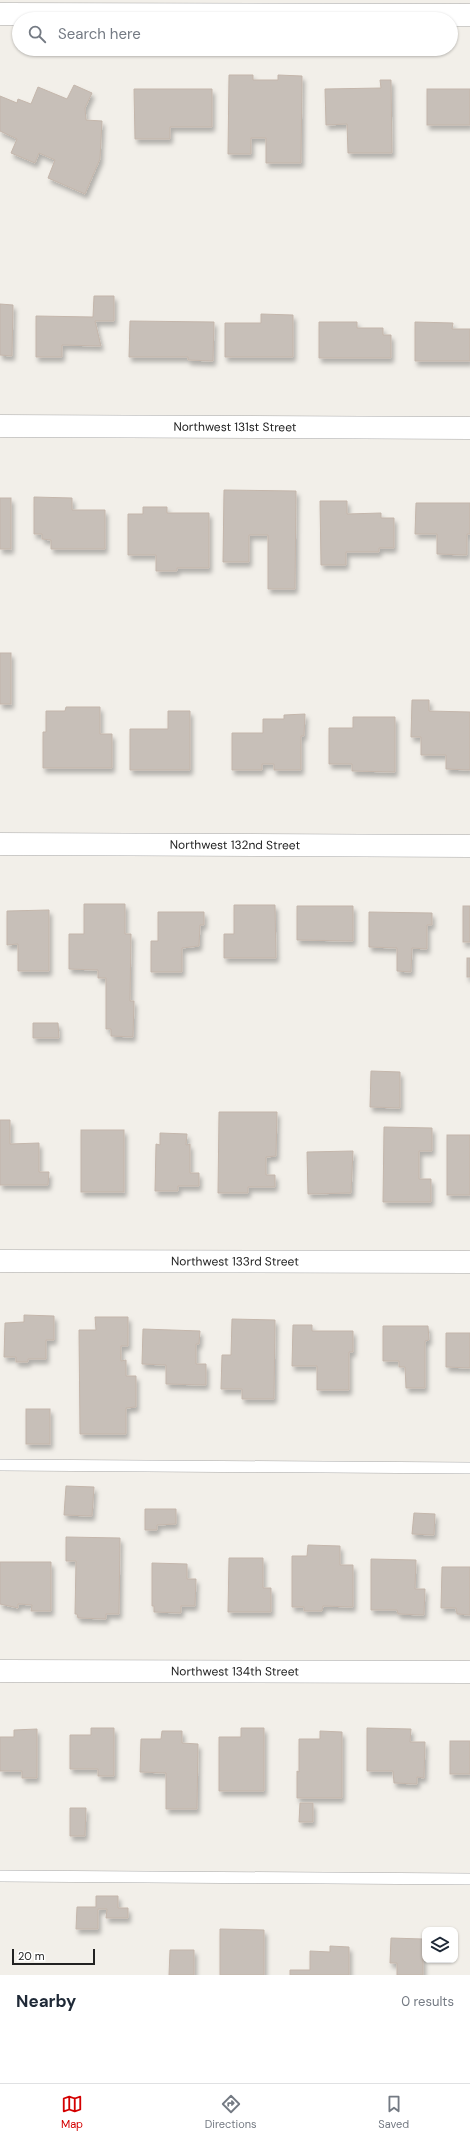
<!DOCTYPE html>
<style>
body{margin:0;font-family:"DM Sans",sans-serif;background:#f2f2f3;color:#1f2937}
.controls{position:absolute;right:12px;bottom:12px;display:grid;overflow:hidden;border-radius:8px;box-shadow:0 1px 3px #0004}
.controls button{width:36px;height:36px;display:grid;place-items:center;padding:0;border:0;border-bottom:1px solid #e0e1e3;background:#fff;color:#1f2937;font:20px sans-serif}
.scale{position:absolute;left:12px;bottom:10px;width:83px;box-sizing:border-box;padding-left:4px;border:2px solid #222;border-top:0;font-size:11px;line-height:14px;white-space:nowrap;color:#222;-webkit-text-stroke:3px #fff;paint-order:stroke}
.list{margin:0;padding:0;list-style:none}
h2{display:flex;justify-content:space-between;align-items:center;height:52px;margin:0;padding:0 16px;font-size:17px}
h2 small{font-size:13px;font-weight:400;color:#747a83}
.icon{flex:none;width:22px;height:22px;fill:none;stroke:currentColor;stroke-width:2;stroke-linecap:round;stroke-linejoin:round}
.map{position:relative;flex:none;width:470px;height:1975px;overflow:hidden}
.search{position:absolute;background:#fff;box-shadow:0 1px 3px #0004;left:12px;right:12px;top:12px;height:44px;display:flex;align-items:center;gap:10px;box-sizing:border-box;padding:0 14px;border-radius:22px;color:#747a83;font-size:15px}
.sheet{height:108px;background:#fff}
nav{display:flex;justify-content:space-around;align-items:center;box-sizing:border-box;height:56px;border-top:1px solid #e0e1e3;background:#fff;font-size:11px;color:#747a83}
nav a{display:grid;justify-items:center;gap:2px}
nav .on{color:#d40000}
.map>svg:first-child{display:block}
.building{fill:#c7bfb8;stroke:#c4b6ab;filter:url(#shadow)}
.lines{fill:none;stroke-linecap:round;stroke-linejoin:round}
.service-casing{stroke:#a9a9a9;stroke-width:12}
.minor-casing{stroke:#a9a9a9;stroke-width:23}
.service{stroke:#fff;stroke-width:11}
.minor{stroke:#fff;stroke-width:22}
.labels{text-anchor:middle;stroke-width:3;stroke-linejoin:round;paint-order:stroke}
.street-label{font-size:12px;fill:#222;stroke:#fff}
</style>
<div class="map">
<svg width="470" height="1975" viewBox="0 0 470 1975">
<defs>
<filter id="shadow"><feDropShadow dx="2.5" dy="4.5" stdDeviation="2" flood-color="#0004"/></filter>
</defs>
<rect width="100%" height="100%" fill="#f2efe9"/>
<g class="building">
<polygon points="229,75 253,75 253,80 278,80 278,75 302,76 301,163 266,163 266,138 251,138 251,154 228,154"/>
<polygon points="380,80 391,80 392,153 348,153 347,124 326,125 325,89 381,88"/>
<polygon points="74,85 92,93 85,108 86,120 102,121 100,159 85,194 48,178 55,160 39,153 35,163 11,153 17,139 0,131 0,96 17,103 18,99 31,104 38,87 67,99"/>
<polygon points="134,89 212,89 212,127 170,127 170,139 135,139"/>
<rect x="427" y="89" width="43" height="36"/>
<polygon points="94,296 114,296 114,321 95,321 101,346 62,345 62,357 36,357 36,316 93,317"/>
<polygon points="0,304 13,305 12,356 0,355"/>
<polygon points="261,314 293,315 293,357 225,357 225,323 261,323"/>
<polygon points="130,321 214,322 213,361 188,360 188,357 129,357"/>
<polygon points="319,322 357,322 357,328 383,328 383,335 391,335 391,358 319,358"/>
<polygon points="415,322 453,323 452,329 470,329 470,361 415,361"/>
<polygon points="224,490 296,491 295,589 268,589 268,535 249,535 249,562 223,562"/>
<polygon points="34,497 72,498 72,510 105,510 105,549 51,549 51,540 42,539 42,534 34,534"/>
<rect x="0" y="498" width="11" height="51"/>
<polygon points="320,501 347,501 347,514 381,513 381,518 394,518 394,548 379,548 379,552 346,552 346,565 321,565"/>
<polygon points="416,503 470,503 470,534 467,534 467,555 437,554 437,534 415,534"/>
<polygon points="143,507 167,507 167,513 209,513 209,568 177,568 177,571 156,571 156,555 128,555 128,514 143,514"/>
<rect x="0" y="653" width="11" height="51"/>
<polygon points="412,700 429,700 429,711 470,712 470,770 446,769 446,755 421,755 421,737 411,737"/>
<polygon points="66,707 100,707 100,734 112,734 112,768 43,768 43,732 46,732 46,711 65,711"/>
<polygon points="168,711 190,711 190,770 130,770 130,729 168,729"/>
<polygon points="305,714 304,736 301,736 301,770 274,770 274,764 262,764 262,770 232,770 232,733 263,733 263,719 284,719 284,715"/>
<polygon points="353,717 395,717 395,772 352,771 352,764 329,764 329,728 353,728"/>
<polygon points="84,904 125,904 125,934 131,934 130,1001 134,1001 133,1037 111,1036 111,1029 106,1029 106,978 98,978 98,970 69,969 69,934 84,934"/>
<polygon points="234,905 275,905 276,958 224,958 224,934 234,934"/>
<polygon points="297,906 353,906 353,941 297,940"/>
<rect x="463" y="906" width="7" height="36"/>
<polygon points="49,910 49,971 18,971 18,944 7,945 7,911"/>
<polygon points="158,912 204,912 204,925 200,925 199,946 182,948 182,972 151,972 151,941 158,941"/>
<polygon points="369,912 432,913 432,925 427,925 427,949 412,948 411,972 397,971 397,948 369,947"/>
<rect x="467" y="958" width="3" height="19"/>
<polygon points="33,1023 58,1023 59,1038 33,1038"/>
<polygon points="371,1071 400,1072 400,1108 370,1107"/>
<polygon points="219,1112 277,1112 276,1156 266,1157 266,1175 275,1175 275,1187 248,1187 248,1193 218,1193"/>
<polygon points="0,1120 10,1120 10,1144 39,1143 39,1172 49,1172 48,1185 0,1185"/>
<polygon points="384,1127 432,1128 432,1151 419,1151 419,1179 431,1179 431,1202 383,1202"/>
<rect x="81" y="1130" width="43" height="62"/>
<polygon points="160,1133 187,1134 186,1145 190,1144 190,1173 199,1173 199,1186 178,1186 178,1191 155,1191 156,1144 160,1145"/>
<rect x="447" y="1135" width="23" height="60"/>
<polygon points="353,1151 351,1193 308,1194 307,1152"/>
<polygon points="24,1315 54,1316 54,1340 46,1340 46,1359 28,1359 28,1362 16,1362 16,1357 4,1357 5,1323 24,1322"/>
<polygon points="95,1317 128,1317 128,1346 121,1346 121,1361 126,1360 126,1376 136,1376 136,1407 126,1408 126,1434 80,1434 79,1330 96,1330"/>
<polygon points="232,1319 275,1320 274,1399 242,1399 242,1389 221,1389 222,1355 231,1355"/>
<polygon points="293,1325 312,1325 312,1331 353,1331 353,1352 349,1352 349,1390 317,1390 317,1366 292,1366"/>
<polygon points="383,1326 428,1326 429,1340 425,1341 425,1388 406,1388 405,1367 399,1367 399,1361 383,1361"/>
<polygon points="143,1329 200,1331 199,1344 196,1344 196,1364 206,1364 206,1385 166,1384 166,1365 142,1364"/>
<polygon points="446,1333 470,1333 470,1368 446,1367"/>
<rect x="26" y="1409" width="24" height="35"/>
<polygon points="66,1486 94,1487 92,1516 64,1515"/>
<polygon points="145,1509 176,1509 176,1524 157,1525 157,1530 145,1530"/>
<polygon points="414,1513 435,1514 434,1535 412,1534"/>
<polygon points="66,1537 120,1538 119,1614 106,1614 106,1619 78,1618 77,1614 75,1614 76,1561 66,1561"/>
<polygon points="308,1545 340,1546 340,1565 353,1565 353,1607 323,1606 322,1611 304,1611 304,1607 292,1607 292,1556 307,1556"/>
<polygon points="229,1558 263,1558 263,1588 271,1588 271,1612 228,1612"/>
<polygon points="371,1559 416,1560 415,1589 425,1589 424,1615 398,1614 397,1610 371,1610"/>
<polygon points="0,1562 51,1562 51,1611 31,1611 32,1605 18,1604 18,1608 0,1604"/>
<polygon points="152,1563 187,1564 187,1579 196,1579 195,1606 181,1606 181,1613 154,1612 154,1606 152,1606"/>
<polygon points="442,1567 470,1567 470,1615 457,1614 456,1608 441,1608"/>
<polygon points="91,1728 114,1728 114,1776 98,1776 98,1769 70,1769 70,1735 91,1735"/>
<polygon points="241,1728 264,1728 264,1791 219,1791 219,1737 241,1737"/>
<polygon points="367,1728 411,1729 410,1742 425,1742 424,1778 417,1777 417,1784 394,1783 393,1771 367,1771"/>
<polygon points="37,1729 37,1778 22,1778 22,1771 0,1771 0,1737 14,1737 14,1730"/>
<polygon points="162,1731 182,1731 182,1743 198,1744 197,1809 166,1809 166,1773 140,1772 141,1739 161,1739"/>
<polygon points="320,1731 342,1732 342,1798 297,1798 297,1771 299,1772 299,1739 320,1739"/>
<rect x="450" y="1741" width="20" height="33"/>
<polygon points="300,1803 313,1803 313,1822 299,1822"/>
<polygon points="70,1808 86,1808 85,1836 70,1836"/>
<polygon points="96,1896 118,1896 118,1908 128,1908 128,1918 106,1918 107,1909 98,1909 98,1929 76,1929 77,1907 96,1907"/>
<polygon points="220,1929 264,1930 264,1975 220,1975"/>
<polygon points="391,1938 423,1939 423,1975 397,1975 397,1963 390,1963"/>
<polygon points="330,1946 349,1947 349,1975 290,1975 290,1970 310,1970 310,1951 330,1952"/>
<polygon points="170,1950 194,1950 194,1975 169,1975"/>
</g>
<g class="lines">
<g class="service-casing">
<g id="service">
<polyline points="0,1465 470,1468"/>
<polyline points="0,1876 470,1879"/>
</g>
</g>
<g class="minor-casing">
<g id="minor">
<polyline points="0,14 470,15"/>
<path id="s1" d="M0,426L470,428"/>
<path id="s2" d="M0,844L470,846"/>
<path id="s3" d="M0,1261L470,1262"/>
<path id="s4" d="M0,1671L470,1672"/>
</g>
</g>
<use href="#service" class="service"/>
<use href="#minor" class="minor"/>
</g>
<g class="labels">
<g class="street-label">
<text dy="4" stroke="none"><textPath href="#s1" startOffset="235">Northwest 131st Street</textPath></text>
<text dy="4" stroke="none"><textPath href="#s2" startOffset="235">Northwest 132nd Street</textPath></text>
<text dy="4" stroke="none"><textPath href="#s3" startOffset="235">Northwest 133rd Street</textPath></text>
<text dy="4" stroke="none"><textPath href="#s4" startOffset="235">Northwest 134th Street</textPath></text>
</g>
</g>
</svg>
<div class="controls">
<button><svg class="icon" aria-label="layers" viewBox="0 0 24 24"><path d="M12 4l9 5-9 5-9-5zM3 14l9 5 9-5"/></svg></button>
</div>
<div class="scale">20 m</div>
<div class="search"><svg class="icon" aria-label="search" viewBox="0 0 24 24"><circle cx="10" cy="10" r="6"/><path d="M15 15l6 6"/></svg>Search here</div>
</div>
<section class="sheet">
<h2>Nearby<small>0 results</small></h2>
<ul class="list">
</ul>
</section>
<nav>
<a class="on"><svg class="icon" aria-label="map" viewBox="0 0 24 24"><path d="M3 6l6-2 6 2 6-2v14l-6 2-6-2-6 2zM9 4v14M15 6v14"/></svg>Map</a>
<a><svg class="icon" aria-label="directions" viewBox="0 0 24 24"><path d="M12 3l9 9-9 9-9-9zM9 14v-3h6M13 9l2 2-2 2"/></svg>Directions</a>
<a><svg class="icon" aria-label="saved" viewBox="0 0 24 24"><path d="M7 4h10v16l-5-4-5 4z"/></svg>Saved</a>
</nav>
